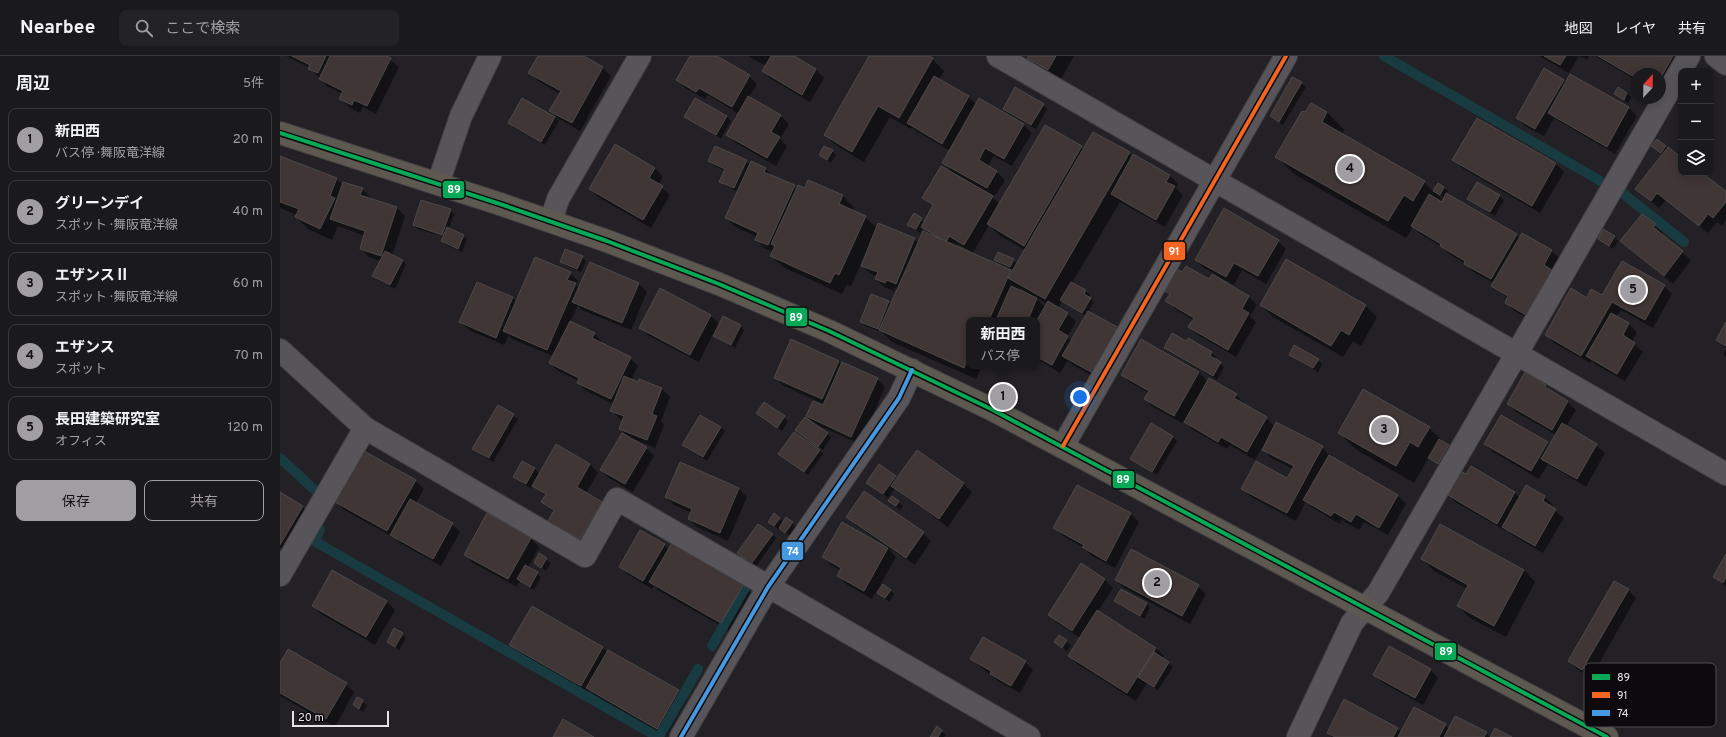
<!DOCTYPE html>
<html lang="ja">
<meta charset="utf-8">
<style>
body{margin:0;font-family:Overpass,"Noto Sans JP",sans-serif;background:#232225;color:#f1f3f6}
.controls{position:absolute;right:12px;top:12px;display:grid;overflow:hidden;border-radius:8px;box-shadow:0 2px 10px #0003}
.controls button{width:36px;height:36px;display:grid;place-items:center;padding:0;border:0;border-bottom:1px solid #38383b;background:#1a191c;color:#f1f3f6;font:20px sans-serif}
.compass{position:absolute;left:1350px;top:12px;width:36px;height:36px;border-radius:50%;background:#1a191c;box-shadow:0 2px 10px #0003;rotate:22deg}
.scale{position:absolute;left:12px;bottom:10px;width:97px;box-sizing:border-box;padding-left:4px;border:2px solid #e5e2e7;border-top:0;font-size:11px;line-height:14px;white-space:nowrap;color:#e5e2e7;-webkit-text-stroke:3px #0c0a0d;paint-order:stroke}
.you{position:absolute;left:800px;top:341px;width:14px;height:14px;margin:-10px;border:3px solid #fff;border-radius:50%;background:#1a73e8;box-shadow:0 0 0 6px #1a73e833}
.badge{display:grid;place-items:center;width:26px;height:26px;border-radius:50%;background:#a19ea3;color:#111;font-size:13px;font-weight:700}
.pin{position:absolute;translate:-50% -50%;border:2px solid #fff;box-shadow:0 1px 4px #0006}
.popup{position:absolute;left:686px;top:261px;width:74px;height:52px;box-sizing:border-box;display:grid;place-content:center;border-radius:8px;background:#1a191c;filter:drop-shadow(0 1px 3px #0005);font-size:13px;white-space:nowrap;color:#9fa0a3}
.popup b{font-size:15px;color:#f1f3f6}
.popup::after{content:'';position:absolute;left:50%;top:100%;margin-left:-8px;border:8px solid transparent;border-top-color:#1a191c}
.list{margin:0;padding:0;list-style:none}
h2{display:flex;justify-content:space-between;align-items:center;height:52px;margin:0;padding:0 16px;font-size:17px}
h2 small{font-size:13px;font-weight:400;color:#9fa0a3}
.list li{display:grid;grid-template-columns:26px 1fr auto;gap:12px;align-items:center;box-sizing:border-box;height:64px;margin:0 8px 8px;padding:0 8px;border:1px solid #38383b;border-radius:8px}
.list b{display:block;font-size:15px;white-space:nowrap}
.list p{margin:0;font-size:13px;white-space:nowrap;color:#9fa0a3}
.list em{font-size:13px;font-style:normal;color:#9fa0a3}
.actions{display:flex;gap:8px;padding:12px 16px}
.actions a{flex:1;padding:9px 0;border:1px solid #a19ea3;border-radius:8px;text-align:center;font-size:14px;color:#a19ea3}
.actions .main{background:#a19ea3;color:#111}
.icon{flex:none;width:22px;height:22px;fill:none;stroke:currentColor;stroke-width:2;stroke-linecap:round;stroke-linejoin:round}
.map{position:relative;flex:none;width:1446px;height:681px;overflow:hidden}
header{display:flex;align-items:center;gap:24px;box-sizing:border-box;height:56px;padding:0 20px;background:#1a191c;border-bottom:1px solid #38383b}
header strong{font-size:19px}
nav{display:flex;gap:22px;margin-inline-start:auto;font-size:14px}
.search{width:280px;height:36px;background:#232225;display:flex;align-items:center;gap:10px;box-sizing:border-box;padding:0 14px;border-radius:8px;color:#9fa0a3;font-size:15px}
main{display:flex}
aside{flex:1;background:#1a191c}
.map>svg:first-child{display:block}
.shadow{fill:#0007;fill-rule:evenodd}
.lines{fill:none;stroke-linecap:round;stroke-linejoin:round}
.stream{stroke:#173b40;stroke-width:10}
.building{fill:#403635;stroke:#4c494a}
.minor-casing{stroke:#403e41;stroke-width:24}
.major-casing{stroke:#403e41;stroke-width:24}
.minor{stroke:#575559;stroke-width:22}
.major{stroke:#5e5950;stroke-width:22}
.bus-1-casing{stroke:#0c0a0d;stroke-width:7}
.bus-2-casing{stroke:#0c0a0d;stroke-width:7}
.bus-3-casing{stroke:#0c0a0d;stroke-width:7}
.bus-1{stroke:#06aa56;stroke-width:4}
.bus-2{stroke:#f26522;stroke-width:4}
.bus-3{stroke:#4699e1;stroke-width:4}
.key{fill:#0c0a0d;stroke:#4d4b4e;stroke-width:1}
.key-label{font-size:11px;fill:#e5e2e7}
.line-badge{stroke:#0c0a0d;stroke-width:1.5}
.badge-label{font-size:11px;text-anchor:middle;font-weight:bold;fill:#fff}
</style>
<header>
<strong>Nearbee</strong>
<div class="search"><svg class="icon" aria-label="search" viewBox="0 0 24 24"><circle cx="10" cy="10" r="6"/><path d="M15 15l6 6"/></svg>ここで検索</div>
<nav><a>地図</a><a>レイヤ</a><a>共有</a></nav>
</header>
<main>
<aside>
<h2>周辺<small>5件</small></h2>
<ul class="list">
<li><span class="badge">1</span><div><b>新田西</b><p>バス停 · 舞阪竜洋線</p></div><em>20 m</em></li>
<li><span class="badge">2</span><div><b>グリーンデイ</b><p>スポット · 舞阪竜洋線</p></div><em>40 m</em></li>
<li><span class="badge">3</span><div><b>エザンスⅡ</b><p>スポット · 舞阪竜洋線</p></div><em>60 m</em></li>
<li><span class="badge">4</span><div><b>エザンス</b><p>スポット</p></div><em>70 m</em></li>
<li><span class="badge">5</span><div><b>長田建築研究室</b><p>オフィス</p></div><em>120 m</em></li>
</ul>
<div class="actions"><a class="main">保存</a><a>共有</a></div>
</aside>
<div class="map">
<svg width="1446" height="681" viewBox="0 0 1446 681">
<rect width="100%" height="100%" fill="#232125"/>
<g class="shadow">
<polygon points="6,0 105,0 119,11 96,58 83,51 80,57 69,51 60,43 63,38 48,31 30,12"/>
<polygon points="259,0 302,0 323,12 331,20 300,75 279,63 271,55 280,38 258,25 250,17"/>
<polygon points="411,0 435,0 469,20 477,28 469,42 501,60 509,68 500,83 507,90 496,110 456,87 447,79 459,58 428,39 425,43 405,32 397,24"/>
<polygon points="468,0 512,0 536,14 544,22 530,46 491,23 483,15 486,10"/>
<polygon points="591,0 647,0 652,3 664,15 659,24 689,41 696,48 743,68 752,77 732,110 714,100 708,110 716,115 725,124 715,140 671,115 663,106 670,95 636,75 632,71 631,73 610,61 584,106 557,90 545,79"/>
<polygon points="749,0 794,0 780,25 760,14 748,2"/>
<polygon points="1259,0 1299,0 1289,17"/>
<polygon points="1299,0 1309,0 1307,4"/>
<polygon points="1315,0 1398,0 1380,38 1380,18 1356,18 1356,24"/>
<polygon points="1291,19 1349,52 1357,60 1335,98 1274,62 1264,80 1245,70 1237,62 1283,24 1286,27"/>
<polygon points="1013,22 1026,31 1003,69 991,60"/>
<polygon points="1347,37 1351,41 1348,47 1335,38"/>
<polygon points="416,43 447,61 451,65 441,82 410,65 406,61"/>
<polygon points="763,49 767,53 756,73 728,57 724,53"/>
<path d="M1047,56L1064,74L1062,79L1144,126L1154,136L1158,128L1168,135L1166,138L1236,179L1240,183L1243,178L1272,195L1280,203L1255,266L1234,255L1226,246L1228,242L1213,230L1214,227L1193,216L1186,208L1169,198L1162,191L1140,178L1133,171L1126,182L1014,118L996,100L1026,58ZM1157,138L1165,142L1162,147L1160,146L1162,143Z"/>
<polygon points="275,61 279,65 265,89 233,71 229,67"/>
<polygon points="1197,63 1276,108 1284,116 1260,157 1182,112 1174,104"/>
<polygon points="1373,90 1385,90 1401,102 1401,117 1421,117 1446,137 1446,164 1442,170 1437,166 1428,177 1386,144 1379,152 1356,133 1383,99"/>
<path d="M801,91L804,93L849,97L853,101L854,99L890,120L898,128L896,132L903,139L885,171L840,146L792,227L806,235L810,239L809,242L814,246L808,256L821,325L791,308L788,304L780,317L757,303V264H689V310H702L696,323L612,286L602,276L585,270L581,266L608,246L611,249L618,233L615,232L614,235L604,231L596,223L597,220L591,218L582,210L585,204L583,203L571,230L567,228L562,238L503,211L492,200L493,196L484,192L476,183L477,181L454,170L446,162L458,136L444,129L440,125L445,115L433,109L429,105H466L470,109L485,112L494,121L514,130L517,133H525L529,125L563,140L574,152L573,155L585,161L597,172L634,183L638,187L652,180L643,172L640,177L628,168L634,159L644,166L653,151L643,142L712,141L720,148ZM709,169L720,180L745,194L737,208L733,204H716L720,208L734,214L732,217L676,191L678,188L693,197ZM740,232L750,238V240L739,235ZM757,242L767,248L765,251L757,243ZM782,245L806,260L792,285L787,281L796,266L788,258L778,252Z"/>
<polygon points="552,95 556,99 551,107 540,99"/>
<polygon points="0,101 56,123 63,129 82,133 90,141 90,143 117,152 125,160 112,200 122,204 126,208 115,233 98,224 94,220 101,205 89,201 81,192 85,180 58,170 52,184 28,173 16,161 17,159 0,152"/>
<polygon points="375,112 383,121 378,129 390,139 371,172 318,141 310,133"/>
<polygon points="1197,128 1220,140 1224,144 1215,160 1188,143"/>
<polygon points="170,154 174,158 169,173 183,179 187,183 182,196 166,189 162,185 164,181 138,173 134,169"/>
<polygon points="1362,159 1383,177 1381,179 1411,204 1393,228 1341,185"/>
<polygon points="1334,181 1338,185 1333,193 1319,183"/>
<polygon points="998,185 1006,193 986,228 962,214 954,229 924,212 916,204"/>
<polygon points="302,201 306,205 301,216 285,209 281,205"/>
<polygon points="311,207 359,228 367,236 351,274 302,254 298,249 290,266 314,277 322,286 321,288 350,302 358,310 351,324 359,327 360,325 382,333 390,341 381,365 384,369 375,392 353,383 353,384 366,392 374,400 353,436 329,422 321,414 348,380 340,373 344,364 340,363 331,354 334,348 306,335 298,327 299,325 278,315 270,307 273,300 232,283 229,279 224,289 189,274 181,266 197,227 233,242 236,246 290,217 298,225 296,229 299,232"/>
<polygon points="903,217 929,225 932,219 969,241 977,249 970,260 976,266 956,301 918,279 909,270 913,264 895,253 887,245 890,239 884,234"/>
<polygon points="1384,230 1392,238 1373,272 1341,254 1336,261 1349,268 1357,276 1352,286 1363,296 1345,325 1316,309 1312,304 1310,307 1274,287 1266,278 1307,243"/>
<polygon points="981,249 1085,249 1097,261 1081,290 1073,285 1063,301 993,261"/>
<polygon points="430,259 440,269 460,270 464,274 455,292 438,283 433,278 419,306 369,280 361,272"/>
<polygon points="1446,268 1446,292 1437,284"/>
<polygon points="908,283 932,297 936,301 934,303 944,311 937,324 889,296 885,292 906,287"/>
<polygon points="1446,294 1446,301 1443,298"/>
<polygon points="1010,298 1038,304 1042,308 1038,316 1014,302"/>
<polygon points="559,305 562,309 597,323 605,331 580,388 537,369 551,381 543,394 517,374 535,369 527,360 544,348 504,330 495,322"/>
<polygon points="919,316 928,326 956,339 964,347 963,349 986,362 995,371 1042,391 1050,400 1118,440 1126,448 1108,479 1084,466 1079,474 1062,464 1060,468 1033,452 1026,445 1016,465 971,441 963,433 1008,423 1013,413 991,402 982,392 975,404 950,389 947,393 913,374 904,365 902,367 873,351 865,343 869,337 851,327 842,319"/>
<polygon points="1266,330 1273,337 1288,346 1296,354 1286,371 1316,389 1325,397 1306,431 1268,408 1259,423 1213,396 1205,388 1267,387 1270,389 1276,379 1236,356 1228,348"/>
<polygon points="218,350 238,363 213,406 193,393"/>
<polygon points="482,361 504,361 508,365 502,375"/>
<polygon points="441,371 445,375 427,405 407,393 403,389"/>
<polygon points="1149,372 1172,393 1162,411 1148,403 1134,427 1077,394 1059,377"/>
<polygon points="893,381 897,385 877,419 851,403"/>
<polygon points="539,394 543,398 528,419 499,398"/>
<polygon points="637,395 684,428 692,436 668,471 621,438 615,432 608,442 587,426 615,421 618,423"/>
<polygon points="242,406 255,413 259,418 310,408 318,417 306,437 321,447 330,455 309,490 278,473 269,464 274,456 262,446 266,440 252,429 250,432 234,421"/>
<polygon points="400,407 459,433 467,441 448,485 417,471 409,463 412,457 394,449 386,441"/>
<polygon points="1191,412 1235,437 1240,442 1247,431 1265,441 1273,449 1272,452 1284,462 1263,497 1232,479 1226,474 1226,475 1175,446 1167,438 1187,420"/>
<polygon points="135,425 144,433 136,447 172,468 180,476 161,510 120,487 115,482 64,454 56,446"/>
<polygon points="797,430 851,458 859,466 835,512 812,500 804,492 783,480 775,472"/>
<polygon points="0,437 23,451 31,459 8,497 0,492"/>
<polygon points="612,442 623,450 620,454 610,445"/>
<polygon points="208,458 251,483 259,491 248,511 261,521 254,534 240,525 237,531 193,507 185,498"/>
<polygon points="568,461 643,477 651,485 635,509 607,491 616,501 592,543 566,528 558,520 561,515 551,509 543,501 607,491 576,469"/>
<polygon points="499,462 504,467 512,467 516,471 510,480 500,472 498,473 489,466"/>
<polygon points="492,478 496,482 476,511 458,497"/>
<polygon points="384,489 389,494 463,529 471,537 450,575 379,535 374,529 372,533 349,519 340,511"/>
<polygon points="260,498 271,507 266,515 255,507"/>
<polygon points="1446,500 1446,531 1434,521"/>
<polygon points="1142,503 1244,514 1255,526 1226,581 1190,562 1178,550 1187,533 1154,515"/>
<polygon points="801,508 825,524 833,532 818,555 876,592 884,600 882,603 893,611 878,634 867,627 856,645 797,608 789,600 800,582 777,567 769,559"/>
<polygon points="53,515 107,546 115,554 95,589 41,558 33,550"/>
<polygon points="836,524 918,530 926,538 910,568 844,532"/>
<polygon points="610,534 614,538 609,546 599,537"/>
<polygon points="1348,534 1356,542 1311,622 1297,613 1289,605"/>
<polygon points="835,545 866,547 870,551 865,563 839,549"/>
<polygon points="122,578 126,582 119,594 108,586"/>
<polygon points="779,580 791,589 787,595 775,586"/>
<polygon points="230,589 322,591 328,597 328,595 399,635 407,643 386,681 315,640 310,635 309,637 239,597"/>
<polygon points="691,603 745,606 753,614 740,637 719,626"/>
<polygon points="0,609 66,628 74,636 55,671 0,640"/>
<polygon points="1150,613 1158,622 1143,649 1103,627 1095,619"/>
<polygon points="77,643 87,649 83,656 74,649"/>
<polygon points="1165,669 1169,673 1206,677 1210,681 1052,681 1048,676 1117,672 1122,677"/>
<polygon points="657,672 666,679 664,681 652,681"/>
</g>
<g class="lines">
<g class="stream">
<polyline points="1104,0 1324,127"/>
<polyline points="1341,136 1404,186"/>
<polyline points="0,402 37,436"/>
<polyline points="40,474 34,485 378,681"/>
<polyline points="432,590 465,532"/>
<polyline points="379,681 418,613"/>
</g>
</g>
<g class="building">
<polygon points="12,0 46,0 38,17 28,13 30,9"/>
<polygon points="50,0 106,0 111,2 87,50 74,44 72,49 59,43 63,35 39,23"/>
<polygon points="258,0 304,0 323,11 292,67 269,55 281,35 248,17"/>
<polygon points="410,0 437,0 470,19 452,51 419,32 416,36 396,24"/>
<polygon points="491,0 514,0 536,13 522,39 482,15"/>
<polygon points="589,0 649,0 653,2 619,62 598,50 572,96 544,79"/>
<polygon points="748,0 776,0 768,14 747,2"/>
<polygon points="1264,0 1286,0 1280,9"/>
<polygon points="1318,0 1393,0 1380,23 1380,18 1356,18 1356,22"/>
<polygon points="1264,12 1284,24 1255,73 1236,62"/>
<polygon points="1290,18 1349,51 1327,91 1268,57"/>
<polygon points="654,20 689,40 662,88 627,67"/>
<polygon points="1012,21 1022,26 999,66 990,60"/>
<polygon points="735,31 764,48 751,69 723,53"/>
<polygon points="1338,31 1347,37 1344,44 1334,38"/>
<polygon points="468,40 501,59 491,76 500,81 487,102 446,79"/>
<polygon points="242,42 275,61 261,86 228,67"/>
<polygon points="415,42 447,60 436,79 404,61"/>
<polygon points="699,42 744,68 724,103 705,92 699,104 717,115 707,132 662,107"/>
<polygon points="1031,47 1047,56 1042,66 1145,125 1133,145 1124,139 1108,165 995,101 1022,55 1025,56"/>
<polygon points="1197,62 1276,107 1252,150 1172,104"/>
<polygon points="765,69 802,90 744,190 707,168"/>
<polygon points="813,76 850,96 765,243 728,222"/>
<polygon points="1377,83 1386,90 1381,97 1371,90"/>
<polygon points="335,88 375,112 369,122 383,130 363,164 309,133"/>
<polygon points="435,90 467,104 454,132 439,126 445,113 428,105"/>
<polygon points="544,90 553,94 547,104 539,99"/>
<polygon points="1388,91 1401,101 1401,117 1422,117 1446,135 1446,146 1433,162 1428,158 1419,170 1377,137 1371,145 1355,133"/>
<polygon points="853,98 890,119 886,126 895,130 876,164 831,138"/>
<polygon points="0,100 57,122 50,140 55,142 40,173 15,161 19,153 0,146"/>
<polygon points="471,105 486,112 484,116 515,129 488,189 475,184 478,177 445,162"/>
<polygon points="661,110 713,140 684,189 669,180 666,186 641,171 653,149 642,142"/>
<polygon points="528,124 563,139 559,148 586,160 559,219 555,217 550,227 490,200 495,190 491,188 518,129 525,132"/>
<polygon points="63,126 83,132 80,139 117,151 101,200 80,193 85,175 50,163"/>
<polygon points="1197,126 1220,139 1210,156 1187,143"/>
<polygon points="1158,127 1164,131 1160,139 1153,135"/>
<polygon points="1166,137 1237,178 1211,223 1184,208 1185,205 1160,190 1161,188 1131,170 1149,138 1162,146"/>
<polygon points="141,144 171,153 162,179 133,169"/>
<polygon points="944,152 999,184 978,220 954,207 946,221 915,204"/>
<polygon points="634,157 642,162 636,173 627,169"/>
<polygon points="1362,158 1376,168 1373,171 1403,195 1384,220 1340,185"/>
<polygon points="598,167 635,182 616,228 607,224 605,227 595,223 598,216 581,210"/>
<polygon points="167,171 184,179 178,193 161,185"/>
<polygon points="1323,173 1335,180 1329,190 1318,183"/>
<polygon points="643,175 731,214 709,264 689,264 689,301 684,312 599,274"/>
<polygon points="1242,177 1272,194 1264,209 1272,214 1246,259 1225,247 1228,240 1211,230"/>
<polygon points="285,193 303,200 297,213 280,206"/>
<polygon points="105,195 123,204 110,229 92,220"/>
<polygon points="718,196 734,203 730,211 714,204"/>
<polygon points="255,201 291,216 287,224 296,227 267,294 223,275"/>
<polygon points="1006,203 1086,249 1069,279 1061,274 1051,290 980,249"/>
<polygon points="1342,205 1385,229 1365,264 1332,246 1301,300 1265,279 1291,232 1307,242 1311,233 1322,239"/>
<polygon points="310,206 359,227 342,267 292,246"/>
<polygon points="906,210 929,223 932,218 969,240 962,253 969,257 948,294 908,271 914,262 885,245 890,238 883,234 895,212 902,216"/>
<polygon points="197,226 233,241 216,282 179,266"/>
<polygon points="791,226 806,234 804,238 811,242 802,257 780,244"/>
<polygon points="731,230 757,242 748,264 716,264"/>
<polygon points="380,232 431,259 410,299 359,272"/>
<polygon points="591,238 609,245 598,273 580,266"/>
<polygon points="768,245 788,257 778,274 788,280 772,309 757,301 757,264"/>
<polygon points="808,255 839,272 813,317 782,300"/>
<polygon points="1331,257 1349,267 1343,279 1355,287 1337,318 1306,300"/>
<polygon points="443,260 461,269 451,289 433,280"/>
<polygon points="290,265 315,277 312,282 351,301 331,343 297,327 299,322 269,307"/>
<polygon points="1446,266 1446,290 1436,284"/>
<polygon points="892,277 906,285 908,282 932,296 930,300 941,306 933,320 884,292"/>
<polygon points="511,283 559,305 542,343 494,322"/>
<polygon points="861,283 919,316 894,360 864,343 869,335 841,319"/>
<polygon points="1014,289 1039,303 1033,312 1009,299"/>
<polygon points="562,306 598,322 571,381 526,360 533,345 543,349"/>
<polygon points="1245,316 1266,329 1265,331 1288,345 1272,374 1227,348"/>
<polygon points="344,320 358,326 359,323 382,332 372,358 377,360 367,384 339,373 344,360 330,355"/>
<polygon points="929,322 957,338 954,342 987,361 967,396 941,381 938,386 904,366"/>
<polygon points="1083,333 1150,371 1138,391 1130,386 1116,410 1058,377"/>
<polygon points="484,346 505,360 497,372 476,357"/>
<polygon points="218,349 234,358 209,402 192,393"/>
<polygon points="420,359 441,371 423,401 402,389"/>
<polygon points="1221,359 1268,386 1251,415 1204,388"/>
<polygon points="525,361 548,377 538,391 515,374"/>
<polygon points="996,366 1043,390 1007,457 961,433 976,405 1007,422 1014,410 982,394"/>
<polygon points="871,367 893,380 872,416 850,403"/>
<polygon points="1282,367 1317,388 1297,423 1261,403"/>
<polygon points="514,376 540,394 524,416 498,398"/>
<polygon points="342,377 367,391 345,428 320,414"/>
<polygon points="1159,383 1169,389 1158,408 1148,402"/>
<polygon points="276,388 310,408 297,431 322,446 300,483 268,465 274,454 261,446 266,438 252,430"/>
<polygon points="637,394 684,427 659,463 611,430"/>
<polygon points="84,395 136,424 107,475 55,446"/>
<polygon points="1049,399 1118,439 1099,472 1076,458 1071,466 1054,456 1051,460 1023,444"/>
<polygon points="242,405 255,412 246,428 233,421"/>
<polygon points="400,406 459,432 440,477 408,463 412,453 385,441"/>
<polygon points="599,408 616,420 603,438 586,427"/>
<polygon points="1191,410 1235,436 1217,468 1166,438 1179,414 1186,418"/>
<polygon points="797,429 851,457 826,505 802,491 804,489 773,472"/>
<polygon points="1246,429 1265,440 1263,445 1276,453 1255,490 1222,471"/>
<polygon points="584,435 644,476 626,502 566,461"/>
<polygon points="0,436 23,450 0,489"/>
<polygon points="612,440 619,445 616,450 608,445"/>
<polygon points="130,443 173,467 153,503 110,479"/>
<polygon points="207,457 251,482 228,523 184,499"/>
<polygon points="494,457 500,462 494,470 488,466"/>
<polygon points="506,461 513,466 505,477 499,472"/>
<polygon points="562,466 608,492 584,535 557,520 561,512 542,501"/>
<polygon points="478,468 493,478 471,508 457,497"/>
<polygon points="1160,468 1244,514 1214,570 1177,550 1188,529 1141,503"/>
<polygon points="360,474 385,488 363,525 339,511"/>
<polygon points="392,487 464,528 441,567 369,526"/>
<polygon points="851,493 919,529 902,560 835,524"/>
<polygon points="259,497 267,502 261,512 254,507"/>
<polygon points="1446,498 1446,521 1443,527 1433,521"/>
<polygon points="801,507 825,523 792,575 768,559"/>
<polygon points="245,509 258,516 250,531 237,523"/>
<polygon points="52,514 107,545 86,581 32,550"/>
<polygon points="1334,525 1349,533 1302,614 1288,605"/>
<polygon points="603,528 611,534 605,542 597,537"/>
<polygon points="841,533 867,547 860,560 834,545"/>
<polygon points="252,550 323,591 301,630 229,589"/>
<polygon points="817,554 876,592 847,637 788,600"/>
<polygon points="114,572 123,577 115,591 107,586"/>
<polygon points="779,579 787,584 782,592 774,586"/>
<polygon points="703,581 746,605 731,630 710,618 711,615 690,603"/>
<polygon points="1109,590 1151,613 1135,642 1093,619"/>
<polygon points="8,593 67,627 46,663 0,637 0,607"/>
<polygon points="328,594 399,634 377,673 306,632"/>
<polygon points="874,596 889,606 874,631 858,621"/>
<polygon points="77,641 83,644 79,653 73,649"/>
<polygon points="1064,643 1118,672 1113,681 1055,681 1047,677"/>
<polygon points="1134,651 1166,668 1159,681 1118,681"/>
<polygon points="1175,660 1207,676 1204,681 1164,681"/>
<polygon points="283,663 314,681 273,681"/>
<polygon points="657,670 662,674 658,681 650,681"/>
<polygon points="1215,672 1232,681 1210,681"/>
</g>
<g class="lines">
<g class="minor-casing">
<g id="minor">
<polyline points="718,0 1446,418"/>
<polyline points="1436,0 1446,8"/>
<polyline points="158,128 181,60 210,0"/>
<polyline points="271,165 278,143 360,0"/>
<polyline points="0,294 85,372 305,500 337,443 749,681"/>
<polyline points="783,390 1006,0"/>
<polyline points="0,519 85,372"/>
<polyline points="401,681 488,531 619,342 632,314"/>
<polyline points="1018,681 1072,567 1098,537 1409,0"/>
</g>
</g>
<g class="major-casing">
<polyline id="major" points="0,77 220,148 327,185 439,228 549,275 711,353 1327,681"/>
</g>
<use href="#minor" class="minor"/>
<use href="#major" class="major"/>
<g class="bus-1-casing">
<polyline id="bus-1" points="0,77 220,148 327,185 439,228 549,275 711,353 1327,681"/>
</g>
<g class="bus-2-casing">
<polyline id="bus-2" points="783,390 1006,0"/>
</g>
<g class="bus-3-casing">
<polyline id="bus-3" points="401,681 488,531 619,342 632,314"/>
</g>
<use href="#bus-1" class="bus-1"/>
<use href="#bus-2" class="bus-2"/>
<use href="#bus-3" class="bus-3"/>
</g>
<rect x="1304" y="607" width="132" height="64" rx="6" class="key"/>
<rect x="1312" y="618" width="18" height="6" fill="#06aa56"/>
<rect x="1312" y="636" width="18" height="6" fill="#f26522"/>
<rect x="1312" y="654" width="18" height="6" fill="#4699e1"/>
<g class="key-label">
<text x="1337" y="625">89</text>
<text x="1337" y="643">91</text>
<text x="1337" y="661">74</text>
</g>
<g class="line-badge">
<rect x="162" y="124" width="23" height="19" rx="4" fill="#06aa56"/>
<rect x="883" y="185" width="23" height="20" rx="4" fill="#f26522"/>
<rect x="505" y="251" width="23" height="20" rx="4" fill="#06aa56"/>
<rect x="832" y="414" width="23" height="19" rx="4" fill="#06aa56"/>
<rect x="501" y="485" width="23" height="20" rx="4" fill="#4699e1"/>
<rect x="1154" y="586" width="23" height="19" rx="4" fill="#06aa56"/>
</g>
<g class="badge-label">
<text x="174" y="137">89</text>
<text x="894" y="199">91</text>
<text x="516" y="265">89</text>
<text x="843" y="427">89</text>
<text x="513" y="499">74</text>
<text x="1166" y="599">89</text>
</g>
</svg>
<div class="controls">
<button>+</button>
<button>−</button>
<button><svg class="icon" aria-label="layers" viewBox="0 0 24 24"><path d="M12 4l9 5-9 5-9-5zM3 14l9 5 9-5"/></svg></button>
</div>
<svg class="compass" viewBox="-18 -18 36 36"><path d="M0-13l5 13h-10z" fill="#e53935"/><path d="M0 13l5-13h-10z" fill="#9fa0a3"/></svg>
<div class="scale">20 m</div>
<div class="you"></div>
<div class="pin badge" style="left:723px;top:341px">1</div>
<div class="popup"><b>新田西</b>バス停</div>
<div class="pin badge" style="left:877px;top:527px">2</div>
<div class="pin badge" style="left:1104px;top:374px">3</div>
<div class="pin badge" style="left:1070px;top:113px">4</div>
<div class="pin badge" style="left:1353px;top:234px">5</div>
</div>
</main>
